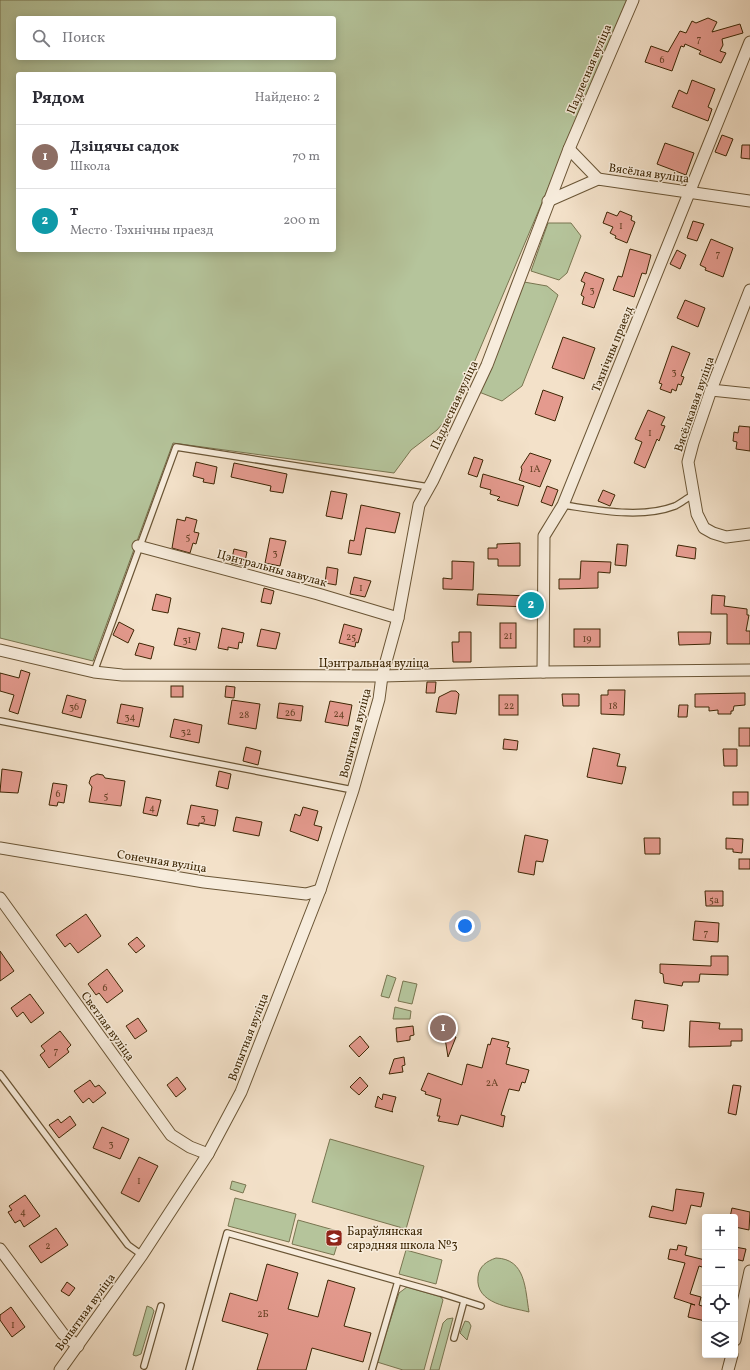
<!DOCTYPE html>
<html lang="ru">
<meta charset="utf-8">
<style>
body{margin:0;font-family:Vollkorn,serif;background:#f7f7f7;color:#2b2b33}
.controls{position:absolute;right:12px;bottom:12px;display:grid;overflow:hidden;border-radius:4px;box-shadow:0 2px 10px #0003}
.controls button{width:36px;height:36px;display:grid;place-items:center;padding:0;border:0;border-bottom:1px solid #e1e1e2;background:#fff;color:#2b2b33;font:20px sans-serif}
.you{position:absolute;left:465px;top:926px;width:14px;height:14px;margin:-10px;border:3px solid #fff;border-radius:50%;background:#1a73e8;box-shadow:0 0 0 6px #1a73e833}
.badge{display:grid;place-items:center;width:26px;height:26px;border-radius:50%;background:#b45309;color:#fff;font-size:13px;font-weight:700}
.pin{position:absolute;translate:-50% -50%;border:2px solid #fff;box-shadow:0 1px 4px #0006}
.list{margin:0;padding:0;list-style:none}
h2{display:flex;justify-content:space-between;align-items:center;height:52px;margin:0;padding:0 16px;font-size:17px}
h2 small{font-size:13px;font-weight:400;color:#7c7c81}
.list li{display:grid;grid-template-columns:26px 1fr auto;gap:12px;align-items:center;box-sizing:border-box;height:64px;padding:0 16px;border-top:1px solid #e1e1e2}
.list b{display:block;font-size:15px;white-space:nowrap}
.list p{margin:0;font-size:13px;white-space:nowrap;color:#7c7c81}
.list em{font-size:13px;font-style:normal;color:#7c7c81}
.icon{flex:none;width:22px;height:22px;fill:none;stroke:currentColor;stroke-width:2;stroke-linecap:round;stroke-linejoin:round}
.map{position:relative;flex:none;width:750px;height:1370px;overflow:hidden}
.search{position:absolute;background:#fff;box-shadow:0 2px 10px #0003;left:16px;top:16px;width:320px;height:44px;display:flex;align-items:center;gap:10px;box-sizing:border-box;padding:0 14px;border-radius:4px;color:#7c7c81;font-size:15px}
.panel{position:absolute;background:#fff;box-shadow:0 2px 10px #0003;left:16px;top:72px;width:320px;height:180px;border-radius:4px}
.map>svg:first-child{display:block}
.green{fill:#b5c49b;stroke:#797550;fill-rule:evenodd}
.building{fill:#e49a8e;stroke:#3d2604}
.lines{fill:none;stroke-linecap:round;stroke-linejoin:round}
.lane-casing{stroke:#6a5535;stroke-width:8}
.street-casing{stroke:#6a5535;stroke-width:13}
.lane{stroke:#f7ecdc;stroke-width:5.5}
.street{stroke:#f7ecdc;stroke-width:11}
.labels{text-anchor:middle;stroke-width:3;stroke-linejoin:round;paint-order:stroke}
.number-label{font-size:10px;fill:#674326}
.street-label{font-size:12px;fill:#3d2604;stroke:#f7ecdc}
.poi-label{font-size:12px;fill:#3d2604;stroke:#f7ecdc;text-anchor:start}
</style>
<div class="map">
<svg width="750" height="1370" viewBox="0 0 750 1370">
<rect width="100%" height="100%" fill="#f3e1c9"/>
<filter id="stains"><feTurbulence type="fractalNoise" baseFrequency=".005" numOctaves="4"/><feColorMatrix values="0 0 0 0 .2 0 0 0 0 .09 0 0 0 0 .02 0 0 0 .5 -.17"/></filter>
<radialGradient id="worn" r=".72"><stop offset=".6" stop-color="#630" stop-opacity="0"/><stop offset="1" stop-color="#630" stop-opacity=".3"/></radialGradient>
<g class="green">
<path d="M0,0H628L454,410L437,430L411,450L394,473L173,443L93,661L0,638ZM18,18H334V58H18ZM18,74H334V250H18Z"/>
<polygon points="548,223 571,223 581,236 567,273 559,280 531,271"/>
<polygon points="524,282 547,286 558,295 522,386 502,401 479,392"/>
<polygon points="387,975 396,978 389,998 381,996"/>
<polygon points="403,981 417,984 412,1004 398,1001"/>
<polygon points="395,1007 411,1011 410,1019 393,1019"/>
<polygon points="330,1139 424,1166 406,1229 312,1202"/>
<polygon points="232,1181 246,1185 243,1193 230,1189"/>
<polygon points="235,1198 296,1214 289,1242 228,1226"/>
<polygon points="298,1220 341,1232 334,1255 292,1244"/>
<polygon points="406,1250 442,1260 436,1284 399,1274"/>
<path d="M496,1258C526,1259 525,1289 529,1312C510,1307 475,1304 478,1277C479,1266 487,1261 496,1258Z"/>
<polygon points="407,1287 441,1297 443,1300 424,1370 403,1370 377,1362 399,1293"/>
<polygon points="147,1306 152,1308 154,1311 141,1354 136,1356 133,1355"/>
<polygon points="453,1318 439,1370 430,1370 443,1323 447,1319"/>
<polygon points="465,1321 469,1322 471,1326 467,1340 460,1333"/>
</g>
<g class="building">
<polygon points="708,18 717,22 712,32 740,24 743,33 722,39 723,45 720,51 726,53 721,63 699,54 701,51 685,44 684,47 681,46 672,71 645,62 651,46 668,52 680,31 686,33 692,21 696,23"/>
<polygon points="692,80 715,89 708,107 712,109 708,121 672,107 679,90 687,94"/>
<polygon points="722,135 733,139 726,156 715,152"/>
<polygon points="665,143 694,153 686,175 657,164"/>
<polygon points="742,145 750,145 750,159 741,158"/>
<polygon points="620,211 632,216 631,220 635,222 627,243 615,238 616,236 610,233 613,227 603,223 607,212 617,216"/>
<polygon points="693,221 704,224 697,241 687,238"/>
<polygon points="711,239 733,248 723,277 705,270 706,268 700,265"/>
<polygon points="630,249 651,255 646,274 642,273 634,297 613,290 618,276 622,277"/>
<polygon points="677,250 686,255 680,269 670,264"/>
<polygon points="585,272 604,279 594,308 582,304 584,297 581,295 585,283 581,281"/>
<polygon points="685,300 705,308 698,327 677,318"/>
<polygon points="563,337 595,348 584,379 552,368"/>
<polygon points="672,346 690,353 681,376 684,377 681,385 678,384 676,391 672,389 671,393 660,389 662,384 659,383"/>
<polygon points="543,390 563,397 555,421 535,414"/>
<polygon points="648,410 665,417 661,425 665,426 659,441 657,439 645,468 634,463 642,442 635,439"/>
<polygon points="739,426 750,427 750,451 736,449 737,442 733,441 734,432 738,433"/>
<polygon points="530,453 551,460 540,487 519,480 522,470 521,467"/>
<polygon points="474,457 483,460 477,477 468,474"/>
<polygon points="196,462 217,467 214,484 203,482 204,479 193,476"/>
<polygon points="234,463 287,474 283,493 270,491 271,486 231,477"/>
<polygon points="483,474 524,486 518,506 497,500 500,497 490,494 491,490 480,487"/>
<polygon points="547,486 558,490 552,506 541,502"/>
<polygon points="603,490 615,495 610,506 598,501"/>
<polygon points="331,491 347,494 342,519 326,516"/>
<polygon points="361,505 400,513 395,533 366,528 361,555 348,553 350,540 354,541"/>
<polygon points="186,517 197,520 194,532 199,533 196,544 193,543 190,553 172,548 177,519 185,521"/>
<polygon points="270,538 286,541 280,566 265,563"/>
<polygon points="520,543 520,566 498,566 498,559 488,559 488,548 497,548 497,544"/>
<polygon points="617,544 628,545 626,566 615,565"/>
<polygon points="678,545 696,548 695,559 676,556"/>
<polygon points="234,549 247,552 244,566 231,563"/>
<polygon points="452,561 474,562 473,590 443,589 443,578 452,579"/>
<polygon points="581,561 611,562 610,573 598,572 598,588 559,589 559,579 580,579"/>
<polygon points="327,567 338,569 336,585 325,583"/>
<polygon points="354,577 371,581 365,597 350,594"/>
<polygon points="264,588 274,591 271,604 261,602"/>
<polygon points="156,594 171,598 168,613 152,610"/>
<polygon points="478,594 529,596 528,607 477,605"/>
<polygon points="712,595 725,596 724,606 747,609 747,615 749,615 746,631 750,631 750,644 727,644 727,614 711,614"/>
<polygon points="119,622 134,630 128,643 113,635"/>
<rect x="500" y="623" width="16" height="25"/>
<polygon points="344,624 362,629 358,643 356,642 355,647 339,643"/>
<polygon points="178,628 200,633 196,650 174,645"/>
<polygon points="222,628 244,633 242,643 239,642 238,649 228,647 228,650 218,648"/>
<polygon points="261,629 280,633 276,649 257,646"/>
<rect x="574" y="629" width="26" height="18"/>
<polygon points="459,632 471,632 471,662 453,662 452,642 459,642"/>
<polygon points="678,632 711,632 710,644 679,645"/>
<polygon points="139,643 154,647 151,659 135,655"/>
<polygon points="21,670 30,673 18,714 9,711 14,695 0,691 0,673 19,678"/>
<polygon points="427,682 436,682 435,693 426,693"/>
<rect x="171" y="686" width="12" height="11"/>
<polygon points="226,686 235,687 234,698 225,697"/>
<polygon points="608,690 625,690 624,715 601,714 601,695 608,695"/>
<polygon points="451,691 456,691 459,694 456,714 436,712 439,697"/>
<polygon points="745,693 745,705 734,706 733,711 731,711 731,714 718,714 718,710 709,711 709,707 695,707 695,694"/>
<polygon points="562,694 579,694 579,706 563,706"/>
<polygon points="67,695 86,700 81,718 62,713"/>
<rect x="499" y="695" width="19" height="20"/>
<polygon points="232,700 260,704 256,729 228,724"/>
<polygon points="330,701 352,705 348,726 325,722"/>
<polygon points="279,703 303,706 301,721 277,718"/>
<polygon points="121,704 143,708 139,727 117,723"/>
<polygon points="679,705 688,705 687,717 678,717"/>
<polygon points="174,719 202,725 199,743 170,737"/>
<rect x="739" y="728" width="11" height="18"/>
<polygon points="504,739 518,741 517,750 503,749"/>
<polygon points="246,747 261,751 258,765 243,761"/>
<polygon points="593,748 620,754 617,766 626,767 622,784 587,777"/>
<polygon points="723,749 737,749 737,766 724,766"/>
<polygon points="2,769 22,772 18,793 0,792"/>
<polygon points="219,771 231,774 228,789 216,786"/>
<polygon points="97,774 103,775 105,778 125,781 121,806 89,802 92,787 89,783 91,777"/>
<polygon points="53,783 67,785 64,803 58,802 57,806 49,805"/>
<rect x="733" y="792" width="15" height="13"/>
<polygon points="146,797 161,800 157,816 143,813"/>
<polygon points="191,805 218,810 215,826 199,823 199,826 187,824"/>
<polygon points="303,807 318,811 314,825 322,827 318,841 290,831 295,814 300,816"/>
<polygon points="236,817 262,822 259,836 233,831"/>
<polygon points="525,835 548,840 543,862 536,861 534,875 518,872"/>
<polygon points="644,838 660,838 660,854 645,854"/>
<polygon points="726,838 743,839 742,853 733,852 733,849 726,849"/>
<rect x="739" y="859" width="11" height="10"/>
<polygon points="705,891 723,891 723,906 706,906"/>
<polygon points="86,914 101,936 78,953 70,943 65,947 56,935"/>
<polygon points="695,921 719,923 718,942 693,940"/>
<polygon points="137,937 145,946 136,953 128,944"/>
<polygon points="0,951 14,971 0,981"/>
<polygon points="711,956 728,956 728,975 700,974 699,982 683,982 682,986 664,983 663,974 660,973 660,964 711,966"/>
<polygon points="107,969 123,991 107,1003 99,993 96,995 88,984"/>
<polygon points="30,994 44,1013 31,1023 23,1012 17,1017 11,1008"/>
<polygon points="635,1000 668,1005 664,1031 642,1028 643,1021 632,1019"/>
<polygon points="138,1018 147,1031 135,1039 126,1026"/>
<polygon points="690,1021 720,1023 719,1029 742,1029 742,1041 731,1041 731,1046 689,1047"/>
<polygon points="413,1026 414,1035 410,1036 410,1040 397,1042 396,1028"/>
<polygon points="60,1031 71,1045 67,1049 69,1052 49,1068 40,1055 45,1051 41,1046"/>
<polygon points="444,1032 456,1037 448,1057"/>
<polygon points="360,1036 369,1047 359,1057 349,1046"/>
<polygon points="492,1038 509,1042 507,1047 510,1048 506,1064 529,1070 525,1083 522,1082 519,1091 509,1089 501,1115 505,1116 503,1127 461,1115 458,1125 438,1121 440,1116 437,1116 441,1099 425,1094 426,1092 421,1090 428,1073 462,1085 467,1064 482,1068 488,1044 490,1045"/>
<polygon points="404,1057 405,1065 402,1066 403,1072 389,1074 394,1059"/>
<polygon points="177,1077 186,1089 176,1097 167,1085"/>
<polygon points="360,1077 368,1086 359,1095 350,1087"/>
<polygon points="90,1080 95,1087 99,1085 106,1093 93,1103 89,1098 83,1103 74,1091"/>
<polygon points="733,1085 741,1086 736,1115 728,1113"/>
<polygon points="383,1094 396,1097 392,1111 393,1112 375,1107 378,1096 382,1100"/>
<polygon points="70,1116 76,1125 59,1138 49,1125 58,1119 61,1123"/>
<polygon points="102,1127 129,1139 120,1159 93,1148"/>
<polygon points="139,1157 158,1166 139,1202 121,1193"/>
<polygon points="676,1189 704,1193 701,1207 691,1205 686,1224 649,1217 652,1206 673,1211"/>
<polygon points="25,1195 40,1216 24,1227 20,1220 15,1223 8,1212 12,1210 9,1206"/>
<polygon points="732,1208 750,1212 749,1230 735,1227 735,1217 730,1217"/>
<polygon points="56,1228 68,1245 41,1263 29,1246"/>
<polygon points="678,1245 687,1247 685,1255 705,1260 705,1268 699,1266 690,1294 701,1297 699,1305 705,1307 705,1321 688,1317 691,1304 695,1305 674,1298 685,1263 668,1259 670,1249 677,1250"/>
<polygon points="735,1247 746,1249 743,1261 735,1259"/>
<polygon points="267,1264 298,1273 288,1309 318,1317 328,1280 355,1288 344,1326 371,1333 363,1362 312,1348 306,1370 257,1370 268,1334 222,1321 230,1293 257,1301"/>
<polygon points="67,1282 75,1288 69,1296 61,1291"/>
<polygon points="11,1307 25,1327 12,1337 0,1320 0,1315"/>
</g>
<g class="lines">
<g class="lane-casing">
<g id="lane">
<path d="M563,505C598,510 641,519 675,506C681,503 687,498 693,495"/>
<polyline points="94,672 176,447 429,487"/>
<polyline points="0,721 353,790"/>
<polyline points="0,1074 128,1245 142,1255"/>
<polyline points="454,1338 464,1301"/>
<polyline points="144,1366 161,1306"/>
<polyline points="189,1370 227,1233 440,1293 481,1306"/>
<polyline points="372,1370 398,1281"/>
</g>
</g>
<g class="street-casing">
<g id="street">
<polyline points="569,149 598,179"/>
<polyline points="548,201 598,179 750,201"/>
<polyline points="750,290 711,390 693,443 688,462 697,514 704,528 713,533 726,537 750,534"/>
<polyline points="711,390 750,394"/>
<polyline points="138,546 318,594 398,618"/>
<polyline points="0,650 94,672 122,675 382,676 543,672 750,670"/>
<polyline points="543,672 544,536 563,505 750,42"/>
<polyline points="0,848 204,882 306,894 320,890"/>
<polyline points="0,898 171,1135 190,1147 208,1154"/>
<polyline points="0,1249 63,1334 78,1346"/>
<polyline points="735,1340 750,1271"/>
<polyline points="60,1370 142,1255 208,1154 241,1092 320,890 353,790 379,699 382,676 398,618 419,505 433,480 487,365 569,149 633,0"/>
<polyline points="728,1370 732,1355"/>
</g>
</g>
<use href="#lane" class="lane"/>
<use href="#street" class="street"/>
</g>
<defs>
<g id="school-square" transform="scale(0.9)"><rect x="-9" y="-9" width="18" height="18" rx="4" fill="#8f2418" stroke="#f7ecdc"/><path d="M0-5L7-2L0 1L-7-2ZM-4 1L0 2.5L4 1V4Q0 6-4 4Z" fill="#fff"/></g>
</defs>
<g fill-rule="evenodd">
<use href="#school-square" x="334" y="1238"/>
</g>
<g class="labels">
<g class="number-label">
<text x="699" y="42">7</text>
<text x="662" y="63">6</text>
<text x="621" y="229">1</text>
<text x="718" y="257">7</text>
<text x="592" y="293">3</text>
<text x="674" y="375">3</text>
<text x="650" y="436">1</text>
<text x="535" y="472">1А</text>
<text x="188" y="540">5</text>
<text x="275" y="556">3</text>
<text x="361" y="591">1</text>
<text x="508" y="639">21</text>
<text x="351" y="640">25</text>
<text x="587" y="642">19</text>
<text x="187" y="643">31</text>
<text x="509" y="709">22</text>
<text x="613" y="709">18</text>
<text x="74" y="710">36</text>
<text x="290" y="716">26</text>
<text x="339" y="717">24</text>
<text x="244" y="718">28</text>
<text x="130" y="720">34</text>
<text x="186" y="735">32</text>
<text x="58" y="797">6</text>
<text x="106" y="799">5</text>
<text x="152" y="811">4</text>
<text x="203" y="821">3</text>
<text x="714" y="903">5а</text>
<text x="706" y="936">7</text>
<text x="105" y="991">6</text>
<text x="56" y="1054">7</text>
<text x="492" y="1086">2А</text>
<text x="111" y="1147">3</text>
<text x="139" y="1184">1</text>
<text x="23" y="1215">4</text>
<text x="48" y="1249">2</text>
<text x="263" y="1317">2Б</text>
<text x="13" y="1328">1</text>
</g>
<g class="street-label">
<text transform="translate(589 69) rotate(-67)" y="4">Падлесная вуліца</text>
<text transform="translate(649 173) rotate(8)" y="4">Вясёлая вуліца</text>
<text transform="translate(612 349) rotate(-68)" y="4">Тэхнічны праезд</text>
<text transform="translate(694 404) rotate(-71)" y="4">Вясёлкавая вуліца</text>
<text transform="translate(454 405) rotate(-65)" y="4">Падлесная вуліца</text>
<text transform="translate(272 568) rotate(15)" y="4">Цэнтральны завулак</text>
<text x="374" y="667">Цэнтральная вуліца</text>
<text transform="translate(355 733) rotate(-75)" y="4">Вопытная вуліца</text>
<text transform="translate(162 861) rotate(9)" y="4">Сонечная вуліца</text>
<text transform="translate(108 1026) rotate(54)" y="4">Светлая вуліца</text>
<text transform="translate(248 1037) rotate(-69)" y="4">Вопытная вуліца</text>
<text transform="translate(85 1312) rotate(-54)" y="4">Вопытная вуліца</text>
</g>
<g class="poi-label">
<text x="347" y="1235">Бараўлянская<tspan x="347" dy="14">сярэдняя школа №3</tspan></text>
</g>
</g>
<rect width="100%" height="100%" filter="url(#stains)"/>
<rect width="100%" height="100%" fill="url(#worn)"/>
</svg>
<div class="controls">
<button>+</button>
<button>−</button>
<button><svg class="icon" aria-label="locate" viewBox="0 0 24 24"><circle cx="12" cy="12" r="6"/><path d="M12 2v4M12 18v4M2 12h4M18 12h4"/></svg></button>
<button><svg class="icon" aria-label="layers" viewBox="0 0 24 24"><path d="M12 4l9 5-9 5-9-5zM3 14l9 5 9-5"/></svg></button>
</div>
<div class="you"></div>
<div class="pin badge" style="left:443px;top:1028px;background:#8d6e63">1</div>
<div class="pin badge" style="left:531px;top:605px;background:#0f9aa8">2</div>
<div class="search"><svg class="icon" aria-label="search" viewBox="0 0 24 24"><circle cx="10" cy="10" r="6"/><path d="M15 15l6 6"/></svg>Поиск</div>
<section class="panel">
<h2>Рядом<small>Найдено: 2</small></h2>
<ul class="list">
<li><span class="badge" style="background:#8d6e63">1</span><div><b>Дзіцячы садок</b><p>Школа</p></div><em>70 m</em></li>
<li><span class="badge" style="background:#0f9aa8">2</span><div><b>т</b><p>Место · Тэхнічны праезд</p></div><em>200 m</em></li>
</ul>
</section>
</div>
